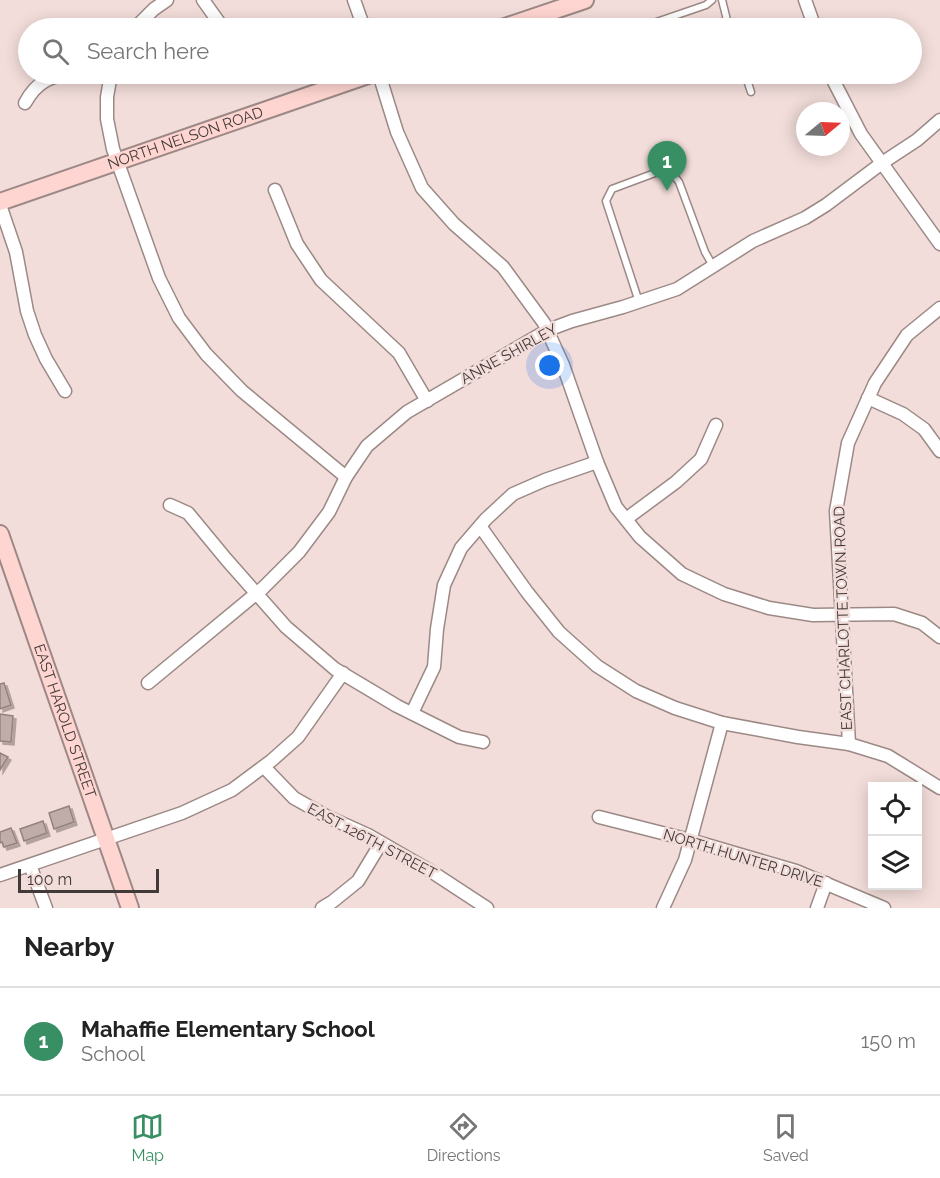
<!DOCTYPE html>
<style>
body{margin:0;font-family:Raleway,sans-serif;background:#f2f2f2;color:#222}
.controls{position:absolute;right:18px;bottom:18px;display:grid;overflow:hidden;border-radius:0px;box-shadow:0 3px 15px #0003}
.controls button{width:54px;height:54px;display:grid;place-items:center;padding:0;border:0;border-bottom:2px solid #e0e0e0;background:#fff;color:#222;font:30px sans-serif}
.compass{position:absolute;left:796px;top:102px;width:54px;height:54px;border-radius:50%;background:#fff;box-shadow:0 3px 15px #0003;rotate:71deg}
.scale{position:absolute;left:18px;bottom:15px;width:141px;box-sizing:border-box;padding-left:6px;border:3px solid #423a38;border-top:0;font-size:16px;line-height:21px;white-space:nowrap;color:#423a38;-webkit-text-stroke:4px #f2ddda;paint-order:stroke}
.you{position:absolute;left:550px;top:366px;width:21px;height:21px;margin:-15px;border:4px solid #fff;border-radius:50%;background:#1a73e8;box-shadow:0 0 0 9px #1a73e833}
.badge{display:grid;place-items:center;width:39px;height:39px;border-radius:50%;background:#388f64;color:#fff;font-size:20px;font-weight:700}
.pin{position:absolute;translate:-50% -50px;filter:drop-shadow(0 2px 3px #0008)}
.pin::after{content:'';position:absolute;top:32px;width:21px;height:18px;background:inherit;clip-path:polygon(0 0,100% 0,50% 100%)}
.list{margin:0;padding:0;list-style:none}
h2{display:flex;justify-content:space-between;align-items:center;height:78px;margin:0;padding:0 24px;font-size:26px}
h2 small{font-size:20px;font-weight:400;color:#767676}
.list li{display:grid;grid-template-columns:39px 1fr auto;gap:18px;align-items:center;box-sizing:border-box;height:108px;padding:0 24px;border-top:2px solid #e0e0e0}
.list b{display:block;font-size:22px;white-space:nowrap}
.list p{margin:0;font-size:20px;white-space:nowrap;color:#767676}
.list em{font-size:20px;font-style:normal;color:#767676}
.icon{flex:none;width:33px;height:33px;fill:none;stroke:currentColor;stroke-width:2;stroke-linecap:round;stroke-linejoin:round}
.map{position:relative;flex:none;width:940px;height:908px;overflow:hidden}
.search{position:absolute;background:#fff;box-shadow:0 3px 15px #0003;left:18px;right:18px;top:18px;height:66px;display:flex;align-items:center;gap:15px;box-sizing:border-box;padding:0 21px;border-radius:33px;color:#767676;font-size:22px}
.sheet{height:186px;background:#fff}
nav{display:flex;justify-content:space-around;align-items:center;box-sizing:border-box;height:84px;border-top:2px solid #e0e0e0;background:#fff;font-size:16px;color:#767676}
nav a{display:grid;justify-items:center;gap:3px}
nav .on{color:#388f64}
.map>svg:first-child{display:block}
.building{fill:#c0aca9;stroke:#95817f;stroke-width:1.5;filter:url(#shadow)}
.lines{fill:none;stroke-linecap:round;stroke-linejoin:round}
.lane-casing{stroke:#9c8986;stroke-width:9}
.street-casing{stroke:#9c8986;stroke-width:15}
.secondary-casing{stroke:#9c8986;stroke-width:20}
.lane{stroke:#fff;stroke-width:6}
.street{stroke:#fff;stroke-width:12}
.secondary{stroke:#fed5d1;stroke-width:16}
.labels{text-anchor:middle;stroke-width:5;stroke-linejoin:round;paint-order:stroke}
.street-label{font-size:15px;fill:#423a38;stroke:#f2ddda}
</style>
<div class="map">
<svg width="940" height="908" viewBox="0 0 940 908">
<defs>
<filter id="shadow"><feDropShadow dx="3" dy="3" stdDeviation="0" flood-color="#0004"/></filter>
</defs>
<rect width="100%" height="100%" fill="#f2ddda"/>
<g class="building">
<polygon points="4,683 11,705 0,709 0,684"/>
<polygon points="0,714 13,716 11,742 0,741"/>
<polygon points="0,753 8,757 0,770"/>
<polygon points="69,806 74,822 54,829 49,813"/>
<polygon points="43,821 47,833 24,841 20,829"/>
<polygon points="11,828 17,843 4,847 2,842 0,843 0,832"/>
</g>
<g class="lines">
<g class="lane-casing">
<g id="lane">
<polyline points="722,0 729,28"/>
<polyline points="538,17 542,28"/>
<polyline points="639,28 706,5 712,0"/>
<polyline points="564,74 572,78 588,74"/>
<polyline points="745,74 751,92"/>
<polyline points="639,302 606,201 612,189 663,170 671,172 679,182 705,252 713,266"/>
</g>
</g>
<g class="street-casing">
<g id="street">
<polyline points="203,0 223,28"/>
<polyline points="354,0 364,28"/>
<polyline points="805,0 815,28"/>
<polyline points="135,28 154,9 167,0"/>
<polyline points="79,74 97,76 109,74"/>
<polyline points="111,74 107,97 107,119 113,149 159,278 179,318 206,354 242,391 346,477"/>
<polyline points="379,74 397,132 422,188 454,224 503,267 544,323 563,365 597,462 616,507 640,537 682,574 724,594 769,608 813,615 894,614 922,623 940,637"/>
<polyline points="830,74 861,134 940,244"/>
<path d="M25,103C37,81 51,75 75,74"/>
<polyline points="275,190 297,244 321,280 399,353 427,401"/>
<polyline points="0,205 16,252 27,311 35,335 46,359 65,391"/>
<polyline points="868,398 903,414 924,429 940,451"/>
<polyline points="170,505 188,513 226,559 286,627 335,669 397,706 459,737 483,742"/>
<polyline points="626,519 676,482 701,459 716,425"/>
<polyline points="480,526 527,592 559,632 597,666 636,691 675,708 722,723 798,737 849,744 888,756 940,788"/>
<polyline points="148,683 263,588 299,552 329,512 346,477 367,446 407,412 548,330 572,321 623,307 677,289 753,241 805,218 826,205 882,163 917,140 940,120"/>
<polyline points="412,713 434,667 437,629 444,585 461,548 486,519 513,494 545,480 597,462"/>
<polyline points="849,744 836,511 848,443 875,383 907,335 940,308"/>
<polyline points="264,767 294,798 326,816 368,835 432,872 487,908"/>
<polyline points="599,817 690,840 796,871 884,908"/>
<polyline points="30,865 46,908"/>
<polyline points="0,875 182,813 232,790 271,761 298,737 343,673"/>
<polyline points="322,908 332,902 358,881 381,843"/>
<polyline points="663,908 685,860 722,723"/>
<polyline points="817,908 826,883"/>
</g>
</g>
<g class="secondary-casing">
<g id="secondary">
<polyline points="502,28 585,0"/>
<path id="s1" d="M0,202L371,74"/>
<path id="s2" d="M0,534L130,908"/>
</g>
</g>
<use href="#lane" class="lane"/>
<use href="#street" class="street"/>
<use href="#secondary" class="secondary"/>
</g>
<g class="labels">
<g class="street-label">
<text dy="5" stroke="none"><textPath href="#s1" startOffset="196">NORTH NELSON ROAD</textPath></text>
<text transform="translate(509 354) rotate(-29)" y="5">ANNE SHIRLEY</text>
<text transform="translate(843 618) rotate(-92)" y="5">EAST CHARLOTTE TOWN ROAD</text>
<text dy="5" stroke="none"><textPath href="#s2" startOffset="198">EAST HAROLD STREET</textPath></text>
<text transform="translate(372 841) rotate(28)" y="5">EAST 126TH STREET</text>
<text transform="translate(743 858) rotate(17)" y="5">NORTH HUNTER DRIVE</text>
</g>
</g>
</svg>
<div class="controls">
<button><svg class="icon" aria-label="locate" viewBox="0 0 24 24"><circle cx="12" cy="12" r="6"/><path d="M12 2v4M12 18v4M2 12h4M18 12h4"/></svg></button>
<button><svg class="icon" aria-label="layers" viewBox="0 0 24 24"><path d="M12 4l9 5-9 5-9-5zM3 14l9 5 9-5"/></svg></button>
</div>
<svg class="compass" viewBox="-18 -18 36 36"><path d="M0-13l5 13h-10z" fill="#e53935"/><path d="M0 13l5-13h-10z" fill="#767676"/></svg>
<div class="scale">100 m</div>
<div class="you"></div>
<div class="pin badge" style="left:667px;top:191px">1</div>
<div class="search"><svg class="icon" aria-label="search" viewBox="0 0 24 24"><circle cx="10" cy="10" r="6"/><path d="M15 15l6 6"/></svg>Search here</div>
</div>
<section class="sheet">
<h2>Nearby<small></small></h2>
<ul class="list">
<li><span class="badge">1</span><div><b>Mahaffie Elementary School</b><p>School</p></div><em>150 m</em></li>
</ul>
</section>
<nav>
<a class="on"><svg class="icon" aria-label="map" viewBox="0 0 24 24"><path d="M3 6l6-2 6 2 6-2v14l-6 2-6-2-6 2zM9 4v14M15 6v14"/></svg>Map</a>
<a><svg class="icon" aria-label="directions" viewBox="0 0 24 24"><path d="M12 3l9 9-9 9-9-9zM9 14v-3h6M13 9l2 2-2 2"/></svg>Directions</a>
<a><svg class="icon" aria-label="saved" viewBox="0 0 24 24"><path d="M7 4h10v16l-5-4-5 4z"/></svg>Saved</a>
</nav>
